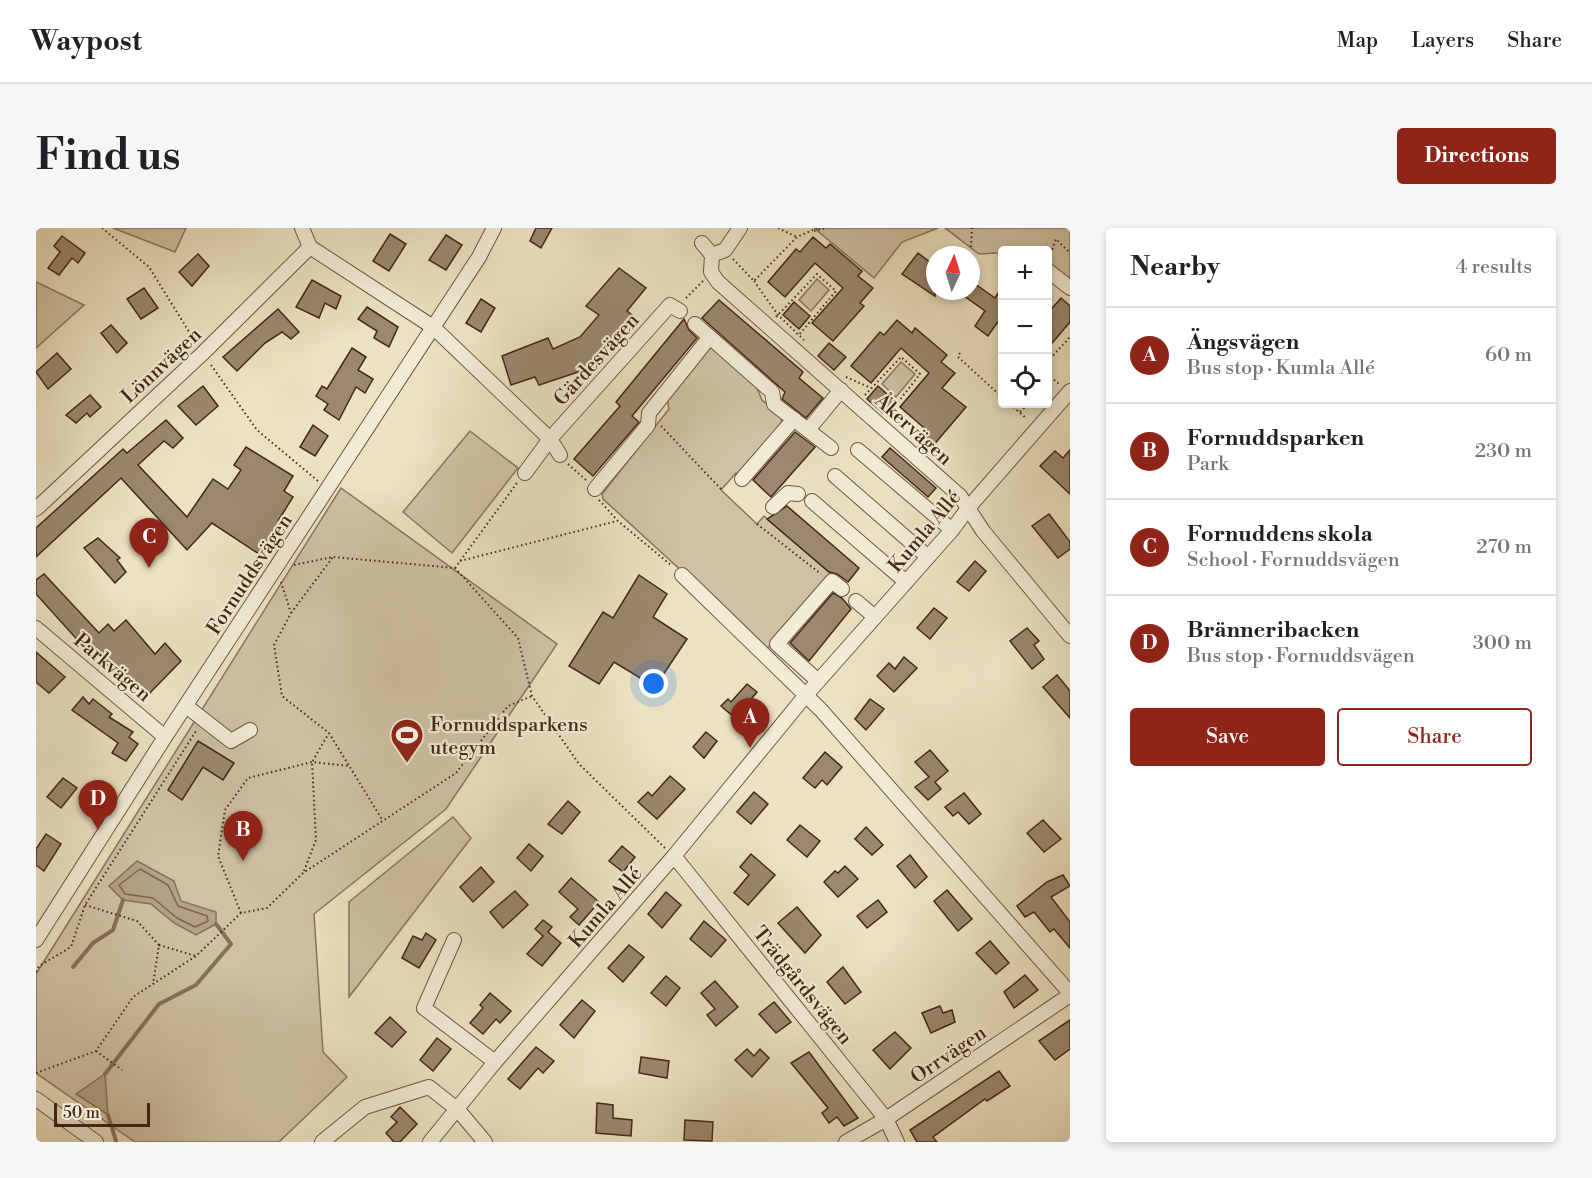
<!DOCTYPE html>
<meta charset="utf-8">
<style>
body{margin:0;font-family:"Libre Bodoni",serif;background:#f6f6f6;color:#202124}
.controls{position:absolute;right:18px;top:18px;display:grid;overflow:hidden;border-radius:6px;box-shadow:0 3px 9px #0003}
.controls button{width:54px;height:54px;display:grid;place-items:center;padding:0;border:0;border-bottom:2px solid #e0e0e0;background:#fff;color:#202124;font:30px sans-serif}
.compass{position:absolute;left:890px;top:18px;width:54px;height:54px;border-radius:50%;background:#fff;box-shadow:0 3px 9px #0003;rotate:4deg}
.scale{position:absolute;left:18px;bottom:15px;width:96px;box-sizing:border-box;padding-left:6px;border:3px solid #452715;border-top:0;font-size:16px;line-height:21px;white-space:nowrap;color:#452715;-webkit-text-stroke:4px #f2ecd7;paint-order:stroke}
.you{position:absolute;left:618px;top:456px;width:21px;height:21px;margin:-15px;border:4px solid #fff;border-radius:50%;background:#1a73e8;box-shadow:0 0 0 9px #1a73e833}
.badge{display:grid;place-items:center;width:39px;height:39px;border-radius:50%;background:#8f2418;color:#fff;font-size:20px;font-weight:700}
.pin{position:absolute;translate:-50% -50px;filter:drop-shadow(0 2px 3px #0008)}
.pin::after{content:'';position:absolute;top:32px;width:21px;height:18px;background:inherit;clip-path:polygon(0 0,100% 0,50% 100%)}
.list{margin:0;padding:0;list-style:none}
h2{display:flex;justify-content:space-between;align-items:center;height:78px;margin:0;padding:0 24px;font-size:26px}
h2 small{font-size:20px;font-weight:400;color:#757577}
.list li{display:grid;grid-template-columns:39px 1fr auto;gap:18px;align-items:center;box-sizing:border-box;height:96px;padding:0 24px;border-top:2px solid #e0e0e0}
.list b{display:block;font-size:22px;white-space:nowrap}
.list p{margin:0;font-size:20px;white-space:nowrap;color:#757577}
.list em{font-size:20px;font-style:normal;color:#757577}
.actions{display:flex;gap:12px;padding:18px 24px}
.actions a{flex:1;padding:14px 0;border:2px solid #8f2418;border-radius:6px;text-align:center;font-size:21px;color:#8f2418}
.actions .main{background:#8f2418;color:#fff}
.icon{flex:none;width:33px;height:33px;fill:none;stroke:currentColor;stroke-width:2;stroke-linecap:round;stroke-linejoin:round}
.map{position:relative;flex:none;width:1034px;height:914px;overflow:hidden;border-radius:6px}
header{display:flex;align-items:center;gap:36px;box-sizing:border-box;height:84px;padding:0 30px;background:#fff;border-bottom:2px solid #e0e0e0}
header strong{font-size:28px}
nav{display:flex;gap:33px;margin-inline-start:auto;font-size:21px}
.intro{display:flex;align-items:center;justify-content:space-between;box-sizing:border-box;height:144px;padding:0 36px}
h1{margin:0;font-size:42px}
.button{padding:15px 27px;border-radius:6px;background:#8f2418;color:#fff;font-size:21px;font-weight:700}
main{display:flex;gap:36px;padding:0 36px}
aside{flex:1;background:#fff;border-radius:6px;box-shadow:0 3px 9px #0003}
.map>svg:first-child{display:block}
.green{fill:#cfc2a4;stroke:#8a745c;stroke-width:1.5}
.water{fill:#b3a287;stroke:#877159;stroke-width:1.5}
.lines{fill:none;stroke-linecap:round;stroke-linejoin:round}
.shore{stroke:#7c644e;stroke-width:1.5}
.stream{stroke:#877159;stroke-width:4}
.building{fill:#9b886e;stroke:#452715;stroke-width:1.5}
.minor-casing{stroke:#6e5640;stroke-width:16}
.path{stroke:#452715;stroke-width:2;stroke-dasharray:1.5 3;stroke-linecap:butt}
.minor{stroke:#f2ecd7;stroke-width:14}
.labels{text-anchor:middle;stroke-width:4.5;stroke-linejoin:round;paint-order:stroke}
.street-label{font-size:20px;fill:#452715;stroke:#f2ecd7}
.poi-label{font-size:20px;fill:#452715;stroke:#f2ecd7;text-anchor:start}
</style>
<header>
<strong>Waypost</strong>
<nav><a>Map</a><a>Layers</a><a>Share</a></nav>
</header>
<div class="intro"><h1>Find us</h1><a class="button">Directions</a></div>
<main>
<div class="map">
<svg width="1034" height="914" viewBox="0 0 1034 914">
<rect width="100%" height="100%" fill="#ebe2c1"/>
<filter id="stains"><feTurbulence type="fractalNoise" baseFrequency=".00333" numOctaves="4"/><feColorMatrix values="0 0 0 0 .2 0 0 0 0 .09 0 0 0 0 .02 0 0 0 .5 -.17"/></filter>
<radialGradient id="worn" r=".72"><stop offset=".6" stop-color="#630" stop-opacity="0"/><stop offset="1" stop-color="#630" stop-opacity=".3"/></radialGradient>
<g class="green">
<polygon points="77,0 150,0 139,24"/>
<polygon points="778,0 902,0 866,14 838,50"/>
<polygon points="909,0 1034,0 1034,53 1012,34 1011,22 943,26"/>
<polygon points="781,51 793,62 775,83 763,72"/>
<polygon points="0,54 48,77 0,120"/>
<polygon points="674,118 720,158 726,172 745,188 746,199 702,247 700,245 685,262 721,296 728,288 795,346 731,421 567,271 566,266 633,181 631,170"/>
<polygon points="865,134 879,146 860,169 846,156"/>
<polygon points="434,203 482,240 416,325 367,284"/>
<polygon points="305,260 521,416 410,581 278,686 287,824 311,849 243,914 99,914 0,845 0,746"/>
<polygon points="417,589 435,610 313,769 313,674"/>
</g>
<g class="water">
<polygon points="101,633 138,653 145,673 180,684 180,696 160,707 138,695 115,676 87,672 73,658"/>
<polygon points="69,846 72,887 40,866"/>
</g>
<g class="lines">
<polygon class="shore" points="104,641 132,657 142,678 171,688 172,693 159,699 141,690 117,670 89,666 83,657"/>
<g class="stream">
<polyline points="37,739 57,715 77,702 87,672"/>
<polyline points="69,846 123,776 160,757 195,716 180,696"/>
<polyline points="72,887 80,913"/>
</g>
</g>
<g class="building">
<polygon points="500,0 516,0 505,20 494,13"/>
<polygon points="354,6 370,16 353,43 337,33"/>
<polygon points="410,7 426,17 410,42 393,32"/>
<polygon points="26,8 49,25 42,35 36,30 23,47 12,40 24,24 18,18"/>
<polygon points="777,9 790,20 794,16 826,43 822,48 837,60 824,75 828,78 797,113 776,95 807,60 779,35 749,69 732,54 760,21 764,24"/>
<polygon points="882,25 899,38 899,68 866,46"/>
<polygon points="162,26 173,38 156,58 143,44"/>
<polygon points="583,40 610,60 591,83 600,90 560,138 503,157 499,149 475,157 466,128 512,110 517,121 544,109 563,87 550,78"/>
<polygon points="276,52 305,68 300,81 289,75 283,90 260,79"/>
<polygon points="935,53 959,70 966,59 966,88 952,108 939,98 949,83 921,63 935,63"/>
<polygon points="108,60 122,80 105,91 91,71"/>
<polygon points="1025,70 1034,78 1034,94 1011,121 1011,86"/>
<polygon points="445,71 459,80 445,104 430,95"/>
<polygon points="683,72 767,144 763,150 787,170 770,190 746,171 749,164 666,90"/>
<polygon points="758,74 774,88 763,101 747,87"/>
<polygon points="331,79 362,99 353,119 338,110 341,103 322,91"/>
<polygon points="242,81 263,104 255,111 246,104 229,115 201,143 187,129"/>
<polygon points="648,91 653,102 661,110 596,188 603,194 557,248 538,231 584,178 580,174"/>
<polygon points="861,92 876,105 879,100 911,127 905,134 919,145 906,160 930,179 890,226 882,219 894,205 864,179 893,145 865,120 835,155 815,138 844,104 848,107"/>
<polygon points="75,97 91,115 81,125 65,105"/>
<polygon points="793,115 810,129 798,142 782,128"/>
<polygon points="316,120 330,129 322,142 337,151 329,165 320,159 303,192 288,182 292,176 280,168 286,158 291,161"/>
<polygon points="21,125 35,141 12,161 0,144"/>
<polygon points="167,158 182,178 160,197 142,178"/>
<polygon points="842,158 859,173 847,185 831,171"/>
<polygon points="54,167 65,179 54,189 51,185 40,195 30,187"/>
<polygon points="130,192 147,210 137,220 128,213 102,237 151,289 177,251 192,261 205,242 198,237 210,219 257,248 248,263 257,269 242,293 247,295 226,328 176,295 151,322 85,250 0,329 0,300 87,221 91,225"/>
<polygon points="277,197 292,208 279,228 264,219"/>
<polygon points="759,204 779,219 735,269 717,252"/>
<polygon points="854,220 900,260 892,269 846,229"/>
<polygon points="1034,222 1034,266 1004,238 1019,223 1027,230"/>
<polygon points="751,278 823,340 812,354 801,346 793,344 731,291"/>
<polygon points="1013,286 1034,314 1034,321 1022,330 996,298"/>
<polygon points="62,310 84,330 81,332 90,344 79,355 48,320"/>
<polygon points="939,333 950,343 933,363 921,354"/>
<polygon points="8,346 63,405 72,396 78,403 90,392 119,426 129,415 145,433 110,469 84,442 80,446 59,423 55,427 0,366 0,352"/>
<polygon points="603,347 631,366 617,389 651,411 619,459 578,434 563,456 533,438 567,384 577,390"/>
<polygon points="797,365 806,370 815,381 773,433 754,415"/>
<polygon points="898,380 911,390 894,411 881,400"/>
<polygon points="991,400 1003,413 998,417 1008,431 996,441 974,413"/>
<polygon points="0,424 29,449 13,465 0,454"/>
<polygon points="868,429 881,440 858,464 841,448 853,435 859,441"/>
<polygon points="1021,447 1034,463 1034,490 1007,459"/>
<polygon points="711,456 721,464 699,490 685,478 692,471 695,474"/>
<polygon points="47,469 53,476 57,471 76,486 73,489 97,504 93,509 102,516 90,533 76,525 82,515 36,482"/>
<polygon points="834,471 848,481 830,502 819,491"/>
<polygon points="670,504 681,513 668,530 657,519"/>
<polygon points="162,513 198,535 187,552 167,539 146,572 132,562"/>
<polygon points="894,522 912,543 899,554 905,561 892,572 879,559 893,549 879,534"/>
<polygon points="789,524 806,539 791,557 786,552 779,560 767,550"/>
<polygon points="634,548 649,561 621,591 602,574 612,564 616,568"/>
<polygon points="27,550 41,560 25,580 11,569"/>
<polygon points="718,564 732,576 715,596 701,584"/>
<polygon points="928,565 945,586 933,596 922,584 917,588 909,579"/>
<polygon points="532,573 544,584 526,606 512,596"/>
<polygon points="1007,592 1025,611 1008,624 991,605"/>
<polygon points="764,597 784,613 771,629 751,612"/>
<polygon points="830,599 847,617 836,627 819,611"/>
<polygon points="10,606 25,616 8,643 0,637 0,621"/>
<polygon points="493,616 507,628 495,643 481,630"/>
<polygon points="586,618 599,629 587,644 573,633"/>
<polygon points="715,626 739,647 712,677 698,665 713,647 704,639"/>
<polygon points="874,627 891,649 879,660 861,638"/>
<polygon points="809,638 822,651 802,669 788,654 799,643 802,645"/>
<polygon points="445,639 458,654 437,674 424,659"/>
<polygon points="1027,647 1034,658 1015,669 1034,694 1034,720 1018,701 1014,704 998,684 989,689 981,678 1011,654"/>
<polygon points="535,650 563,674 543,697 534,689 542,681 523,664"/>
<polygon points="911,662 936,691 922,703 898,673"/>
<polygon points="479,663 492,677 467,700 454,684"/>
<polygon points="630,664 645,677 626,700 612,686"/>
<polygon points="842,672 851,684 831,700 821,688"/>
<polygon points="761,679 785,707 769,725 742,695"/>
<polygon points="507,692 516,699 512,704 525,715 506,738 491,726 507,708 499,701"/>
<polygon points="668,693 690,712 675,729 654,711"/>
<polygon points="390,705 400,712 383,740 366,730 377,708 386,712"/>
<polygon points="954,713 973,735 960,746 940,725"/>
<polygon points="593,717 608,729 587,754 572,740"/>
<polygon points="807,739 825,764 809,776 791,754"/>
<polygon points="989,747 1002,762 978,780 968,764"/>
<polygon points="630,748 644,760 630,778 615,765"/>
<polygon points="679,753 702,779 680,798 671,787 679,781 665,765"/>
<polygon points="454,765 475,783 464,795 460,791 447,806 434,795 447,780 444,777"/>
<polygon points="546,772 559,783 538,810 524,797"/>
<polygon points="738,774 755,794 740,805 723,786"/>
<polygon points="904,778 907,785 916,782 919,794 895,805 886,785"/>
<polygon points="354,789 370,804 356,819 339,805"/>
<polygon points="1034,792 1034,821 1019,832 1003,813"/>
<polygon points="859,804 875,820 854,841 837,822"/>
<polygon points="401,810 415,821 397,843 384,832"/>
<polygon points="500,819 518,833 507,845 502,840 484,861 472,851"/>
<polygon points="711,821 718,828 724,821 733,830 716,849 699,832"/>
<polygon points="773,824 822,890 808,898 801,889 793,895 786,885 792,880 755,835"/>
<polygon points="605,829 633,833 631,850 603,845"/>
<polygon points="963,843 974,858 951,873 949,871 897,909 901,914 881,914 874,902"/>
<polygon points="561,875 577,877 577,890 596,892 595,908 560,905"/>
<polygon points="364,879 381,896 364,914 358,914 350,905 361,894 355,889"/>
<polygon points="649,892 677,894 676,913 648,912"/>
</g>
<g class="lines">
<g class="minor-casing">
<g id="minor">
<polyline points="266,0 274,19 397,99 514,211 524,227"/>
<polyline points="666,15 676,27 675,44 682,54 924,268 947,303 1034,408"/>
<polyline points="676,27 689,22 704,0"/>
<polyline points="1011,42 1034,60"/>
<polyline points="659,96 736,164 738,176 795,220"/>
<polyline points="772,202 805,162"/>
<polyline points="822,222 916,302"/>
<polyline points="489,245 514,211 634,77 644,83"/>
<polyline points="799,248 892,329"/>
<polyline points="706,251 758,191"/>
<polyline points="559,261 612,197 613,185 673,110"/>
<polyline points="776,273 870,354"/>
<polyline points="737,279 752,265 762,266"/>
<polyline points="0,281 166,126 274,19"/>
<polyline points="646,347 785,482 1034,765"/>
<polyline points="820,373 839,389"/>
<polyline points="0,400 129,509"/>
<polyline points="782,453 741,416 796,353 806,361"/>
<polyline points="150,478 195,513 214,502"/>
<polyline points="638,628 850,891 861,914"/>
<polyline points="0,712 129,509 443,29 458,0"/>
<polyline points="418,712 388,780 459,834"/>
<polyline points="0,871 60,914"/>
<polyline points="286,914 329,879 393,859 422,882 449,914"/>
<polyline points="394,914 459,834 638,628 770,467 916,302 933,279 1034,163"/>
<polyline points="810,914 850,891 1034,767"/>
</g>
</g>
<g class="path">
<polyline points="66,0 113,39 160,115"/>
<polyline points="742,0 761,9"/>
<polyline points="778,3 790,0"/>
<polyline points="935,19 936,0"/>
<polyline points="1013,30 1020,11 1034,25"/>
<polyline points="697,31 718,53 761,9 781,0"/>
<polyline points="718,53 742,87 768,112"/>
<polyline points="650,70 667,53"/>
<polyline points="740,89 781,46 800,63 762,108"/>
<polyline points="924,125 922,129 966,169"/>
<polyline points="1011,134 1034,109"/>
<polyline points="175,137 221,202 282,253"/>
<polyline points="1011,146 1023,156"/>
<polyline points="810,149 835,160"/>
<polyline points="829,167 865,129 884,146 852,187"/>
<polyline points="974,176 991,191"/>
<polyline points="858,179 864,196"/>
<polyline points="984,184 992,176"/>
<polyline points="625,198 685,261"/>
<polyline points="532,236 550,252"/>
<polyline points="563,272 582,293 636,338"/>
<polyline points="721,296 785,346"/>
<polyline points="424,333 581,293"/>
<polyline points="258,337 297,329 419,340 482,410 496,468 543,536 629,620"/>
<polyline points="419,340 481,255"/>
<polyline points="245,354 255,385 238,417 246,468 293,505 347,593"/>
<polyline points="255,385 297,329"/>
<polyline points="268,643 280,612 276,534 293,505"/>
<polyline points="49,677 101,693 123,717 117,756"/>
<polyline points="205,685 182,628 189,582 212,550 276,534 313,538"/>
<polyline points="123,717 160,728"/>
<polyline points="0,744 3,738 35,719 49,677 160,503"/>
<polyline points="60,823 86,842"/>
<polyline points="0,845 60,823 97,769 160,728 205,685 231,680 267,645 420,545 472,478 496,468"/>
</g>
<use href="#minor" class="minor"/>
</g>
<defs>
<g id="stadium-pin" transform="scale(1.725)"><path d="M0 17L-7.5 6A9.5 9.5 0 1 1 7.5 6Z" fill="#8f2418" stroke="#f2ecd7"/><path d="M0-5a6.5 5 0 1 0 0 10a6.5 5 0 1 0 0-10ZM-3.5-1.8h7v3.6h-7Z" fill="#fff"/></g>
</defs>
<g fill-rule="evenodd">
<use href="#stadium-pin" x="371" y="507"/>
</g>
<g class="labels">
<g class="street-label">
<text transform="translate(560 131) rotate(-48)" y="7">Gärdesvägen</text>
<text transform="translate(125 137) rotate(-43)" y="7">Lönnvägen</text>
<text transform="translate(878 201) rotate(42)" y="7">Åkervägen</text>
<text transform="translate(888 303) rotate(-50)" y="7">Kumla Allé</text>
<text transform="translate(213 346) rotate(-57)" y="7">Fornuddsvägen</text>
<text transform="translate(77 439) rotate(40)" y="7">Parkvägen</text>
<text transform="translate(569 679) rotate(-49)" y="7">Kumla Allé</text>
<text transform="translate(767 757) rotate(51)" y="7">Trädgårdsvägen</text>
<text transform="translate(912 826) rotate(-34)" y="7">Orrvägen</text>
</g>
<g class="poi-label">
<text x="394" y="503">Fornuddsparkens<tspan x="394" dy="23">utegym</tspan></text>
</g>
</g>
<rect width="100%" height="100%" filter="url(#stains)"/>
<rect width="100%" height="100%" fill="url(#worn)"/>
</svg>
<div class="controls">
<button>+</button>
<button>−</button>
<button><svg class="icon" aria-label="locate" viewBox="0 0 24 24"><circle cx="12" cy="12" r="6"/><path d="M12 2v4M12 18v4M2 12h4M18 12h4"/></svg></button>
</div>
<svg class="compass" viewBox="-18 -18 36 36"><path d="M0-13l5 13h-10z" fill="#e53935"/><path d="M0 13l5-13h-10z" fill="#757577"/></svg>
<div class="scale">50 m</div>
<div class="you"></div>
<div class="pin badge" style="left:714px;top:520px">A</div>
<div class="pin badge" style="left:207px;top:633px">B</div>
<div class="pin badge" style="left:113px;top:340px">C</div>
<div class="pin badge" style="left:62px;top:602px">D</div>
</div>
<aside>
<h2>Nearby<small>4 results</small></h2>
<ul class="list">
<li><span class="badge">A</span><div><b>Ängsvägen</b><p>Bus stop · Kumla Allé</p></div><em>60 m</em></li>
<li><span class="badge">B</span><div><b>Fornuddsparken</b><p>Park</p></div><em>230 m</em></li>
<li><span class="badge">C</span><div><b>Fornuddens skola</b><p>School · Fornuddsvägen</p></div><em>270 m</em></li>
<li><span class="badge">D</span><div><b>Bränneribacken</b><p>Bus stop · Fornuddsvägen</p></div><em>300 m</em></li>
</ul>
<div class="actions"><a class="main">Save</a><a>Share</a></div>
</aside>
</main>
